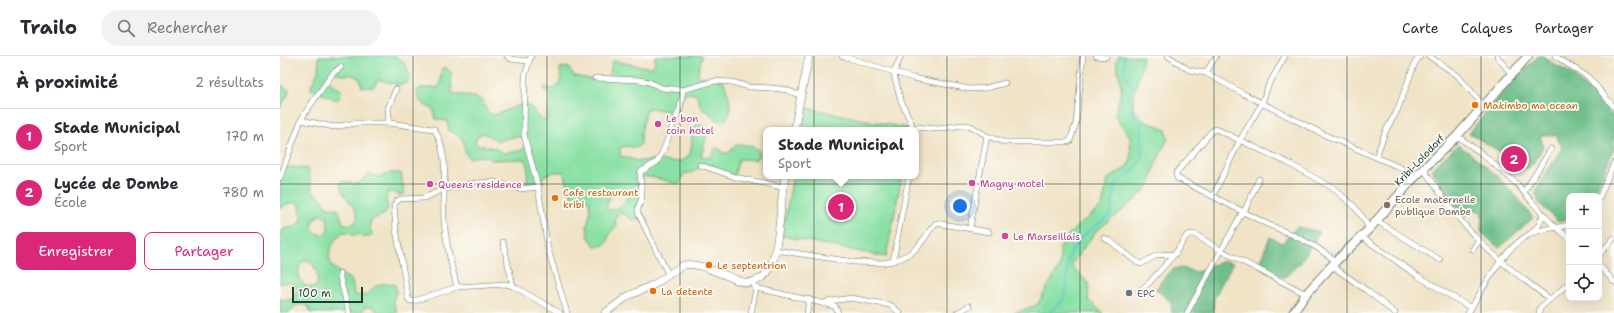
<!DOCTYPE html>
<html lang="fr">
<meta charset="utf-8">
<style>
body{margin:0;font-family:"Shantell Sans",sans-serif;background:#f2f2f3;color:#2b2b33}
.controls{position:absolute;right:12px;bottom:12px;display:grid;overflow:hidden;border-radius:8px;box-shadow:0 4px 16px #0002}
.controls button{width:36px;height:36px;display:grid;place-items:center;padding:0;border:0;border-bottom:1px solid #e1e1e2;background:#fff;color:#2b2b33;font:20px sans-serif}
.scale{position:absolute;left:12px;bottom:10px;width:71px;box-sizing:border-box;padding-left:4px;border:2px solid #1f3d34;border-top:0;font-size:11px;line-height:14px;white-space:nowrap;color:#1f3d34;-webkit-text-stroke:3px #fdfcf7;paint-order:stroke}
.you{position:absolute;left:680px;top:150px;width:14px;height:14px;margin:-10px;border:3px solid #fff;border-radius:50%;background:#1a73e8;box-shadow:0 0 0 6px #1a73e833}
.badge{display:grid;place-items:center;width:26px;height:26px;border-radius:50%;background:#db2777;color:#fff;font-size:13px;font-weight:700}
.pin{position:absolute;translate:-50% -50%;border:2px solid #fff;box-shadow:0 1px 4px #0006}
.popup{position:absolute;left:483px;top:71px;width:156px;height:52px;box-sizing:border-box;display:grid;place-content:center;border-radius:8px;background:#fff;filter:drop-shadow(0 1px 3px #0005);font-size:13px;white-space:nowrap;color:#7c7c81}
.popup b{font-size:15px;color:#2b2b33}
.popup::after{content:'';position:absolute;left:50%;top:100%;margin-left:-8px;border:8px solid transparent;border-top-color:#fff}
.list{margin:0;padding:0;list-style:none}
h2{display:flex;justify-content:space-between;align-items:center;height:52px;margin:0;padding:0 16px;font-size:17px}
h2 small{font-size:13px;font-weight:400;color:#7c7c81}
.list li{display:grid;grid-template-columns:26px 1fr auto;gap:12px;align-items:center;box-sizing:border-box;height:56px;padding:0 16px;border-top:1px solid #e1e1e2}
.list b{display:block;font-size:15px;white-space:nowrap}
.list p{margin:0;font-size:13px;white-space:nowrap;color:#7c7c81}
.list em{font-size:13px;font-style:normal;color:#7c7c81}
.actions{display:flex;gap:8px;padding:12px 16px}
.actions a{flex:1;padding:9px 0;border:1px solid #db2777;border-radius:8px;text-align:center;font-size:14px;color:#db2777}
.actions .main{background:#db2777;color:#fff}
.icon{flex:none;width:22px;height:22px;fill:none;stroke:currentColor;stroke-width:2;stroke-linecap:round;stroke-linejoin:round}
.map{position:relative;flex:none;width:1334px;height:257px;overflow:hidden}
header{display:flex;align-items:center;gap:24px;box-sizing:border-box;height:56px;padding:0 20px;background:#fff;border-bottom:1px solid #e1e1e2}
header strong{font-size:19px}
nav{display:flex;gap:22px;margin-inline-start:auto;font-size:14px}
.search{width:280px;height:36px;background:#f2f2f3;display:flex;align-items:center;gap:10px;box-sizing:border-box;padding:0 14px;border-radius:22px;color:#7c7c81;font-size:15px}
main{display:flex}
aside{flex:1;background:#fff}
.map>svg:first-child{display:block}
.green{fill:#8be1a5;stroke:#558f6c;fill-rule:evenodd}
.forest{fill:#70bf8a;stroke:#487e5f}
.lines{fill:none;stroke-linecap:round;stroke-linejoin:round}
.stream{stroke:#5cc5d8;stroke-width:1.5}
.street-casing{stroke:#687767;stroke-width:6}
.secondary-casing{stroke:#687767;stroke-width:8}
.primary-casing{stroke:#687767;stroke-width:10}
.street{stroke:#fff;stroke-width:5}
.secondary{stroke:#fff;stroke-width:7}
.primary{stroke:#fff;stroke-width:8}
.grid{fill:none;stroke:#1f3d34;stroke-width:1;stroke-opacity:0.55}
.food-dot{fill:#e8710a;stroke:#fdfcf7;stroke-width:1.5}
.hotel-dot{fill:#d1479c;stroke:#fdfcf7;stroke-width:1.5}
.education-dot{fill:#8d6e63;stroke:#fdfcf7;stroke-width:1.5}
.worship-dot{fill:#6b7280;stroke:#fdfcf7;stroke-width:1.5}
.labels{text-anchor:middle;stroke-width:3.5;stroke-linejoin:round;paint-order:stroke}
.food-label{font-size:10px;fill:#c56008;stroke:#fdfcf7;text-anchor:start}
.hotel-label{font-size:10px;fill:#b23c85;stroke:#fdfcf7;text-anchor:start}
.street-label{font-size:10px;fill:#1f3d34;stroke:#fdfcf7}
.education-label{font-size:10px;fill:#785e54;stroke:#fdfcf7;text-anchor:start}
.worship-label{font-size:10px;fill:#5b616d;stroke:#fdfcf7;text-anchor:start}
</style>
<header>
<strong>Trailo</strong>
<div class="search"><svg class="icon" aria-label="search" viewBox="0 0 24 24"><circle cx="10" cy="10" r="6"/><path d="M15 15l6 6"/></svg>Rechercher</div>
<nav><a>Carte</a><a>Calques</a><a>Partager</a></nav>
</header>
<main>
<aside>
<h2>À proximité<small>2 résultats</small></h2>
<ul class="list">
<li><span class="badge">1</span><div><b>Stade Municipal</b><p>Sport</p></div><em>170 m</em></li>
<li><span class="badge">2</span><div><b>Lycée de Dombe</b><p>École</p></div><em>780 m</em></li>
</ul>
<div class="actions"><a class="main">Enregistrer</a><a>Partager</a></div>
</aside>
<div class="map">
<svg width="1334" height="257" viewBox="0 0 1334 257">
<rect width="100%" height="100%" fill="#fdfcf7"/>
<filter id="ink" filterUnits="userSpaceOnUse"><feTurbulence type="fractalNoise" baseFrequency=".025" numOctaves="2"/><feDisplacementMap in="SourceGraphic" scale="8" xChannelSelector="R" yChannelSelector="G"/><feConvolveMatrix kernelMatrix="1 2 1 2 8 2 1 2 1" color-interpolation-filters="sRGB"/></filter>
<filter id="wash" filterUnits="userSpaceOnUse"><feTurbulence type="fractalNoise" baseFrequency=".012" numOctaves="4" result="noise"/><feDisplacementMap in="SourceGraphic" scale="16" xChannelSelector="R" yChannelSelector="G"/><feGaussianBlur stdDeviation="0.9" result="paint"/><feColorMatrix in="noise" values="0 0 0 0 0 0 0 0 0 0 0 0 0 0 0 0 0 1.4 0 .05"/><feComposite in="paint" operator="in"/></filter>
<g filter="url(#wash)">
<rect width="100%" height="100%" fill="#f0e3c6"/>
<g class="green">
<path d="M39,0H116L125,8L131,23C123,34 109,25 98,24L93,31H82L80,23L73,19H64L51,16L47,19L48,25L61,34L60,41L57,44L31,33V29L38,16Z"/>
<path d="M375,0H422L417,20L438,23L444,26C448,37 455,56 444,65C436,64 432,64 430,56C416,53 422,47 416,38L406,37L400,44L397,57L370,52L366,54L361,77V88L356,92L348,90L341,91L340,95V100C347,101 355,105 361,105C367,105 372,103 377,104C386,105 403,109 409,99C415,90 407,75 418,68L424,70L427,79L421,100L430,102L435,92L440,93L442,97H449C451,94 453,91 456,89C462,87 475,90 479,95V99L475,104L459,103L454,120L422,110C419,112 416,115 413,116C403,119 404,115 400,128C385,126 374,119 358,121L361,141L360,162L353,164C347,161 345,155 337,158L335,164L337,170L329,178L327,186L324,189L316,191L308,180L307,170L310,157L309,145L301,140L294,145L292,143L284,116C277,115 267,117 262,122L264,126L250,128L247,126L248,109L245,103L212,104C206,98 197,101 189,102C178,89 192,83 169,75L167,65L156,63L153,53C144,49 138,46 137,35L140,32H158L160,28L162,12H167L171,16L172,37L198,42L202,45L208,56L212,59L218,58L239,49H248C255,54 257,60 264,64L266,63L271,44V39L264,34V31L273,33L278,30L281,22L280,12L288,11L294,20L315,24L329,21L332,6L334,5L371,12L375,7ZM200,78H205L219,85C227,82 237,78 245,83V91L240,95L223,97L214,92L199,89L195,87L196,83ZM336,135L345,136L347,142C343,149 337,154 328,154L326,152C328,144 330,140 336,135Z"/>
<path d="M839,0H863C861,18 852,35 853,53L866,66L876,69L886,74L888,82L875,109L870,129L848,150L816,175L791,209L809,228L808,244L823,257H734L757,249L780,210V192L791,176L822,150L828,123L846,112L851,104L850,80L839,67L835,58L842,34L836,5Z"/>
<polygon points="0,29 9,34 8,39 0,52"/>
<polygon points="527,52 631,73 631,74 523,74"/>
<path d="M11,111L28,113L32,135L41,142L47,151L58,153L63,167L67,169L76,166C82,151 57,139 61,125C67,124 71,128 77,128L89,118L100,121L108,117H121L124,137L121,140L113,136L107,137L106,144L108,152L105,158L91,164L90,171L92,179L83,182L79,178L72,179L69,176H63C53,184 43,200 54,212C58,216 67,221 72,225L74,238C90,245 89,231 101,228C105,227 110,228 114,228C118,234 116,238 113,244L117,257L97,256L93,251H85L82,257H31L28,250C20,247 13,248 10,257H0V243C10,246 16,243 17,233C14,226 6,225 0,228V176L6,172L15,171L21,165L20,148C12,145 6,148 0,153V113ZM39,159H43L47,161L48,174L44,179L36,177L32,172L33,165ZM26,204C36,206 40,222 36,231L25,230C18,223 15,209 26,204Z"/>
<polygon points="513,120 622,120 606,201 502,180"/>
</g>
<g class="forest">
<polygon points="1258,0 1263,0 1275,9 1291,17 1303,30 1310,33 1334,62 1334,93 1313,140 1289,140 1289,161 1278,166 1259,147 1255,135 1282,92 1276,79 1260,79 1263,91 1254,107 1248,113 1189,77 1225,34"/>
<path d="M1178,89C1207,108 1232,133 1253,162L1219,192L1201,176L1202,156L1192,153L1184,160L1151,113Z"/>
<polygon points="1017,171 1040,176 1019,208 1005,221 992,219 980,211 983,198 990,181 1002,187"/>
<path d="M943,205L953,207L934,242L933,257H892L891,246L876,233C891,212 891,208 917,216Z"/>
</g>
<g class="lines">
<path class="stream" d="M768,257C773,253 779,249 782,245C790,235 785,213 789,202C796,182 813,171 830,160L836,129L855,113L862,102L861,88L862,74L860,65L853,58L849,42L852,31L844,17V0"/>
</g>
</g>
<g filter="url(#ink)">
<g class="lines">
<g class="street-casing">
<g id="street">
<polyline points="227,0 231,3 248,5"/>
<polyline points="251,0 245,19 244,79 258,131 268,193 287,257"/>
<polyline points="562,0 633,22 690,33 706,32 725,27"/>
<polyline points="621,0 614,16 615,23 621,45 634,73"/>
<polyline points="816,0 826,1"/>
<polyline points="888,0 909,14 926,17 962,37 1047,80 1121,112 1132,124"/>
<polyline points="1149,0 1177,19 1203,49"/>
<polyline points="1217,0 1231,18"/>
<polyline points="1275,0 1308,21 1334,51"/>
<polyline points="926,17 936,0"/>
<polyline points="315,22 359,24 369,26 382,32 403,34 435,25 451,26 469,31 492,32 507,34 521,40"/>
<path d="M21,64L54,71L76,67H109L154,73C171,100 162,134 164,164C166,187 171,209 177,231L226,228L233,230L280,257"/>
<polyline points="109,67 108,52 116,33"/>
<polyline points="634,71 658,73 682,69 691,70 707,80 724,86 788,86 790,85 796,67 803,0"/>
<polyline points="1177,80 1201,97 1237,128 1252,146 1273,169 1289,182"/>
<polyline points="1096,101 1106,74 1117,55 1135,7 1140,0"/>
<polyline points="420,109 455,121 502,131"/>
<path d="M1143,113C1155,128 1164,145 1177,160C1202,192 1237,219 1270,243"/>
<polyline points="0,122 21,64 27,54 53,17 61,11"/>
<polyline points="1244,136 1271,93"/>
<polyline points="933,140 960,84 982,47 988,30 1005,0"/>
<polyline points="1319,142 1334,107"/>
<polyline points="964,156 979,123"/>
<polyline points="1097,165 1160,204"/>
<polyline points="690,172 707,80"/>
<polyline points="1251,177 1259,169 1263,158"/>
<polyline points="1082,181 1138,220 1191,252"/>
<polyline points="824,182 830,185 858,207 861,208 877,199 895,198 907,179 914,178 942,195 1026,238"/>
<polyline points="223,186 233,230"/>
<polyline points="1193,193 1199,184"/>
<polyline points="495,194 574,206 602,207 613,205 629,120"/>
<polyline points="1319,199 1334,182"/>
<path d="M613,205C630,199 636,195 646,180C649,176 652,171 656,167L709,176"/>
<polyline points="1056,205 1036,191 1013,179 987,168 897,122 896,117 932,75 936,73 1008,107 1053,132 1074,150 1084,163 1089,173"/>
<polyline points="1319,209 1334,226"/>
<polyline points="1052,210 1086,234 1115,257"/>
<polyline points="60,217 60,222 69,257"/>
<polyline points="389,220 358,157 358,152 362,141 360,116 377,106 382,97 400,52 403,34"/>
<polyline points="472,226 476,232 555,250 558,257"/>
<polyline points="177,231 134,245 130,245 128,242 116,173 114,150 116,146 120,143 144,142 164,133 196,127 214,126 240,133 258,131"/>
<polyline points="859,235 869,227 895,198"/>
<polyline points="546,246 571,242 610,249 620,257"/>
<polyline points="471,257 476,232"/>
<polyline points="527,257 529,243"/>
<polyline points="677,257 689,250"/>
<polyline points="907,257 963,155"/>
<path d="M1188,257C1204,232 1223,192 1250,178C1262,172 1277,172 1289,169"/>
<polyline points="1259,257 1260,252 1289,227"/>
</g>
</g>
<g class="secondary-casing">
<g id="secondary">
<polyline points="514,74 529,0"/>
<path d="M325,257L348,240L375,228L403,209C416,206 433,215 445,219C452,222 463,228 471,226C477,225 484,221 487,217C500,200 500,143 505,120"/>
</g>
</g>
<g class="primary-casing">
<polyline id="primary" points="1013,257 1026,238 1056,205 1089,173 1132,124 1177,80 1248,0"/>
</g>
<use href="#street" class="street"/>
<use href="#secondary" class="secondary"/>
<use href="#primary" class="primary"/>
</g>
</g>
<path class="grid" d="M133,0V257M267,0V257M400,0V257M534,0V257M667,0V257M800,0V257M934,0V257M1067,0V257M1201,0V257M0,128H1334"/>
<g class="food-dot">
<circle cx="1195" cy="49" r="4"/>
<circle cx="275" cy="142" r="4"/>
<circle cx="429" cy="209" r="4"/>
<circle cx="373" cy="235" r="4"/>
</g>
<g class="hotel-dot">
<circle cx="378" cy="68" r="4"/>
<circle cx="692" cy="127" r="4"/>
<circle cx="150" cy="128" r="4"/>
<circle cx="725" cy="180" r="4"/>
</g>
<circle class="education-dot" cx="1107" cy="149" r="4"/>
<circle class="worship-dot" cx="849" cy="237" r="4"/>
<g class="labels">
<g class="food-label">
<text x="1203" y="53">Makimbo ma ocean</text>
<text x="283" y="140">Cafe restaurant<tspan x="283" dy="12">kribi</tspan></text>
<text x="437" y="213">Le septentrion</text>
<text x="381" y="239">La detente</text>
</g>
<g class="hotel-label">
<text x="386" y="66">Le bon<tspan x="386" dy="12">coin hotel</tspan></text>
<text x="700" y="131">Magny motel</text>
<text x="158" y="132">Queens residence</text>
<text x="733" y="184">Le Marseillais</text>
</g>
<g class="street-label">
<text transform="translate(1139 104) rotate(-46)" y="4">Kribi-Lolodorf</text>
</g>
<g class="education-label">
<text x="1115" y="147">Ecole maternelle<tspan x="1115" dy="12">publique Dombe</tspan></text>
</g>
<g class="worship-label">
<text x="857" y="241">EPC</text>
</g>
</g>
</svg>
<div class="controls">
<button>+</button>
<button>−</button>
<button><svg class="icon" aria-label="locate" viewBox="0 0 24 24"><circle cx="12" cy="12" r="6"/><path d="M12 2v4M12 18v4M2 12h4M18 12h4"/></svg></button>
</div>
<div class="scale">100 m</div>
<div class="you"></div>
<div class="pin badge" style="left:561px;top:151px">1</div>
<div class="popup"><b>Stade Municipal</b>Sport</div>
<div class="pin badge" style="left:1234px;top:103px">2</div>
</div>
</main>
